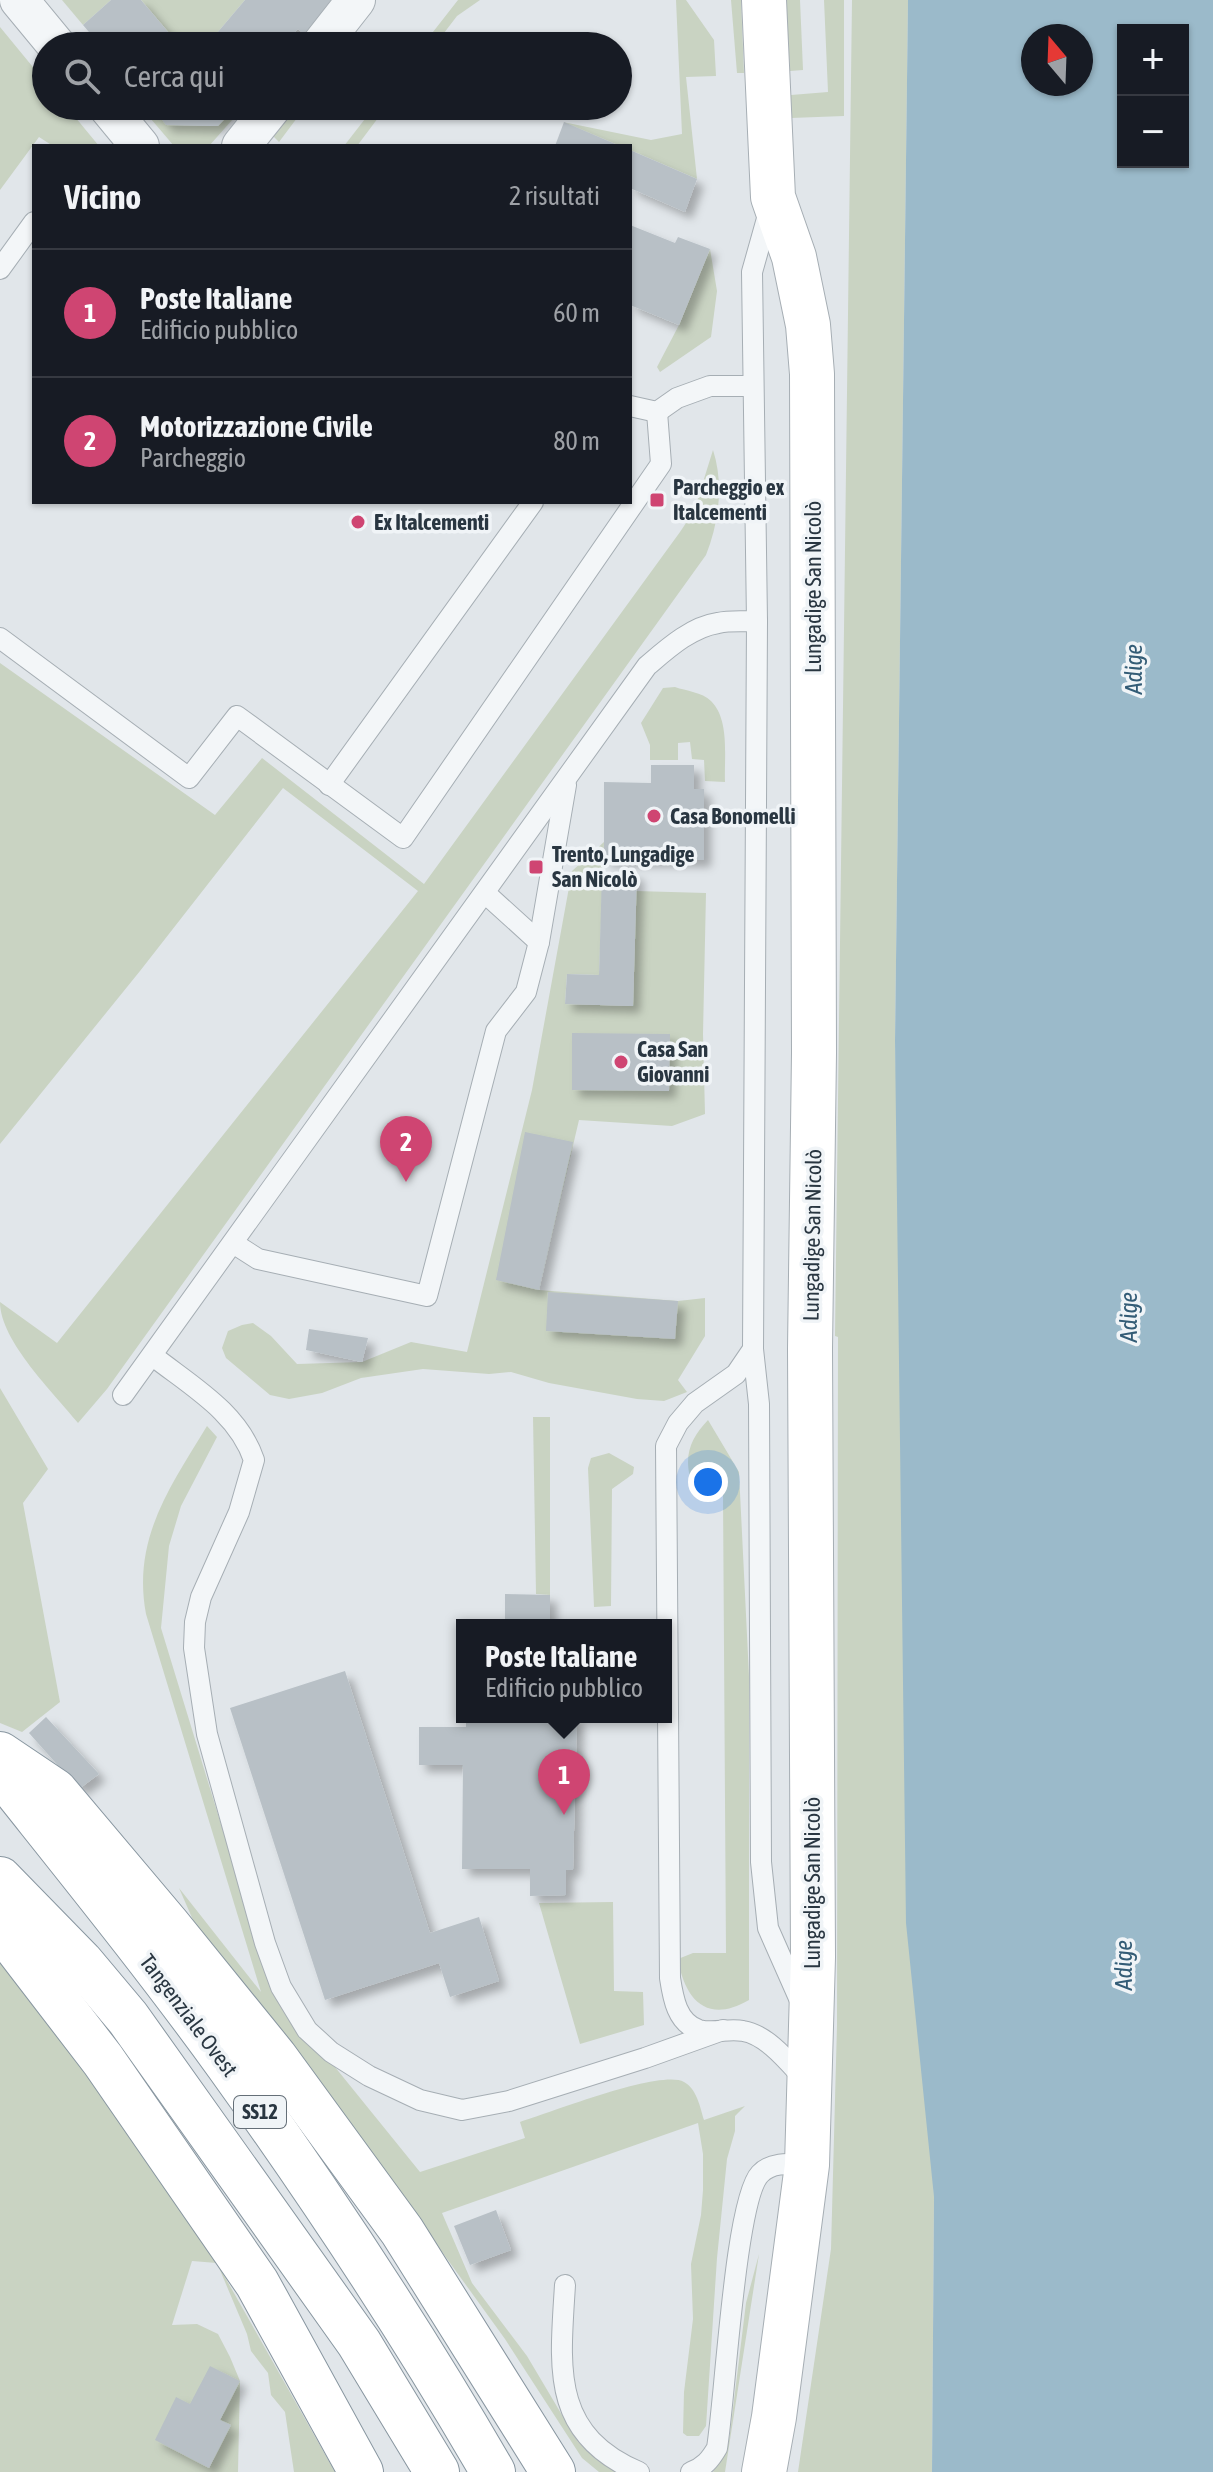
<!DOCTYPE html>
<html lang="it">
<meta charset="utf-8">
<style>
body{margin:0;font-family:"Asap Condensed",sans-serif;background:#20242c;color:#f1f3f6}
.controls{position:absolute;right:24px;top:24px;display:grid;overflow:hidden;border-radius:0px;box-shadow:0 2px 6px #0004}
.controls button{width:72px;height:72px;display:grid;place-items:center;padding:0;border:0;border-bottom:2px solid #363941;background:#171b24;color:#f1f3f6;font:40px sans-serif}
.compass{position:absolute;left:1021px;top:24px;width:72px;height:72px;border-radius:50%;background:#171b24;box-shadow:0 2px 6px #0004;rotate:341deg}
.you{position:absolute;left:708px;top:1482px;width:28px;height:28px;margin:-20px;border:6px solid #fff;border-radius:50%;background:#1a73e8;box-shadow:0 0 0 12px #1a73e833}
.badge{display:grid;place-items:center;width:52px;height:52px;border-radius:50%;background:#cf4572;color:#fff;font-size:26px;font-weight:700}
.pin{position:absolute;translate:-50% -66px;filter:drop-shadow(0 2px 4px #0008)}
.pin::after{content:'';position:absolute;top:42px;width:28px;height:24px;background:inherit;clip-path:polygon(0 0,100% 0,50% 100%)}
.popup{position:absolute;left:456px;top:1619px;width:216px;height:104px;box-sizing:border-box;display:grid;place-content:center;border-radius:0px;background:#171b24;filter:drop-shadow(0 2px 6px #0005);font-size:26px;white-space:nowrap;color:#9ea1a6}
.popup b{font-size:30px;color:#f1f3f6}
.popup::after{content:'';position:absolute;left:50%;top:100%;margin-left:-16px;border:16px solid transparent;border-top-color:#171b24}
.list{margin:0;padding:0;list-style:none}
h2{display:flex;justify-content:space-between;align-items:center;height:104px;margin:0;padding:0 32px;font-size:34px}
h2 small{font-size:26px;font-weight:400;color:#9ea1a6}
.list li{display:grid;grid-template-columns:52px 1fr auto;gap:24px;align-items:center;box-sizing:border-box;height:128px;padding:0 32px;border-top:2px solid #363941}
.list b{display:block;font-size:30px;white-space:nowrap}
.list p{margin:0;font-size:26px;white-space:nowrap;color:#9ea1a6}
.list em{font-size:26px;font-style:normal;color:#9ea1a6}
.icon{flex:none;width:44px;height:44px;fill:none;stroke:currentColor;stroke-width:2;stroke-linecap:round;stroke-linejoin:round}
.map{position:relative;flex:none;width:1213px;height:2472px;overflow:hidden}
.search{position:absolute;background:#171b24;box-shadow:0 2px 6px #0004;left:32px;top:32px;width:600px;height:88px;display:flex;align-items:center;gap:20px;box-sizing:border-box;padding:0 28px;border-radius:44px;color:#9ea1a6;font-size:30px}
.panel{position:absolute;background:#171b24;box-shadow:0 2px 6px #0004;left:32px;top:144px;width:600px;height:360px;border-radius:0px}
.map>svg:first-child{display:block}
.green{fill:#c9d3c2}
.water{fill:#9bbaca;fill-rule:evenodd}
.building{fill:#b8c0c6;filter:url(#shadow)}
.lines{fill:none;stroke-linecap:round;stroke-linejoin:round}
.service-casing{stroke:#a6aeb4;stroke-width:22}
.minor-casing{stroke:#a6aeb4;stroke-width:40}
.secondary-casing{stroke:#a6aeb4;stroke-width:46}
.trunk-casing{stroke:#8896a0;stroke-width:46}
.service{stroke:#f3f6f8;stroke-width:20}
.minor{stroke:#f3f6f8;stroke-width:38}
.secondary{stroke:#fff;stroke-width:44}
.trunk{stroke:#fff;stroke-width:44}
.poi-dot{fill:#cf4572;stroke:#f0f4f7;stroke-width:3}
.labels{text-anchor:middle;stroke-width:7;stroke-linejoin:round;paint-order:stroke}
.shield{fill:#f0f4f7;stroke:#656f78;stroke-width:2}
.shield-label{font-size:20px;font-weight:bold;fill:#293641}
.poi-label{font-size:22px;font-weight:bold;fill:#293641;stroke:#f0f4f7;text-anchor:start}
.street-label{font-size:22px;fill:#293641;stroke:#f0f4f7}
.water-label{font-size:24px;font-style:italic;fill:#335c76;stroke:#f0f4f7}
</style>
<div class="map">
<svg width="1213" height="2472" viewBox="0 0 1213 2472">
<defs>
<filter id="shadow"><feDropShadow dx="7" dy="7" stdDeviation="4" flood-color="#0004"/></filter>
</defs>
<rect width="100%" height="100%" fill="#e1e6ea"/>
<g class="green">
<polygon points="62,0 111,0 83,25"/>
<polygon points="141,0 245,0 206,46 180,46"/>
<polygon points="458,0 480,0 457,16 434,46 422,46"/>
<polygon points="676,0 686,0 714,40 716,76 686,77 697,179 630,150 630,146 620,146 563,122 651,140 682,134"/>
<polygon points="731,0 741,0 744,73 737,73"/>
<polygon points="786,0 800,0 803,70 790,71"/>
<polygon points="824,0 844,0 844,116 791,118 791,95 828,92"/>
<polygon points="852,0 908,0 895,1041 934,2197 932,2472 798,2472 831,2249 837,2025 838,1337 835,1336"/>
<polygon points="0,27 46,83 46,106 66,106 99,146 53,146 39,137 0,190"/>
<polygon points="289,106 306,106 279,142 271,134"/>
<polygon points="375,106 387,106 357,146 344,146"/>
<polygon points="152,107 167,125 217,126 236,107 241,110 209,146 174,146 145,112"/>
<polygon points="710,249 717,291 711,337 660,372 657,367 679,325"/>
<path d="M713,450C724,484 719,522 706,555L107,1389L78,1423C54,1393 0,1341 0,1302L57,1343L418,891L283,788L140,971L0,1144V663L215,815L262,758L424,884L680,532L694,511Z"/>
<path d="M675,687C686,691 702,692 711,701C730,720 724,757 725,782L705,781L704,760L692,759L690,742L678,743V760H650V745L641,723L663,688Z"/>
<polygon points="604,842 599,975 567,974 565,1004 633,1006 636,891 706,893 703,1034 705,1114 672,1126 579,1120 539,1290 678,1301 705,1298 705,1336 678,1380 687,1392 664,1401 637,1399 549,1383 511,1372 489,1374 423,1369 361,1378 322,1393 289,1399 270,1395 226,1358 222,1348 228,1331 242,1325 253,1323 271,1336 297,1364 362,1362 411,1342 467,1352 532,1090 572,871"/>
<polygon points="0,1388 48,1469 23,1503 60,1702 22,1732 0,1723"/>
<polygon points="533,1417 550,1417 550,1595 536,1594"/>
<path d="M708,1420L739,1472L749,1676V2000C708,2024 685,2001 678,1959L693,1953H726L723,1495L690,1477C684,1453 692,1437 708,1420Z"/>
<path d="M207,1426L217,1437L181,1506L169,1546L161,1628L271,1988L420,2172L525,2138L520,2122C550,2113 660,2069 684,2082C697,2089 700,2107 704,2120L745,2106L735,2116V2131L727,2159L717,2258L706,2426L699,2436H687L683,2433L684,2392L693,2319L691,2264L701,2215L703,2190V2154L698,2123L442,2213L472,2283L527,2356L578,2442L602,2462L619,2472H599L582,2458L505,2339L398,2191L193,1920L179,1888L261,1992L146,1614C132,1539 170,1487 207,1426Z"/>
<polygon points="609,1453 634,1467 633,1474 612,1489 611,1606 594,1607 588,1468 591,1458"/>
<polygon points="613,1902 614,1991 643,1992 644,2025 580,2044 539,1903"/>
<polygon points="0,1961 110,2099 217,2263 335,2472 294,2472 285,2412 271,2395 268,2373 251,2351 247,2334 217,2263 192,2261 172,2325 197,2324 218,2334 230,2357 240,2381 238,2472 0,2472"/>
<polygon points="759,2254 725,2472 713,2472 729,2441 746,2303"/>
</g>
<path class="water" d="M908,0H1213V2472H932L934,2197L906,1923L895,1041ZM1123,30H1183V162H1123ZM1033,36H1081V84H1033Z"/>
<g class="building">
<polygon points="111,0 141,0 180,46 90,46 88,44 94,38 83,25"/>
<polygon points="245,0 331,0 304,34 298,29 292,35 298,40 293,46 206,46"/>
<polygon points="140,106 245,106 241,110 236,107 218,126 166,125 152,107 145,112"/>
<polygon points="564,122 620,146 555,146"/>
<polygon points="630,150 697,179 685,212 630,188"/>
<polygon points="630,225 675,243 678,237 710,249 679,325 630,305"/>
<polygon points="651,765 694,765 694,789 704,789 704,860 604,860 604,782 651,783"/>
<polygon points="602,872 637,873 633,1006 565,1004 567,974 599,975"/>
<polygon points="572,1033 670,1034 669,1091 572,1090"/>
<polygon points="525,1132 573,1142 539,1290 496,1280"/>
<polygon points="548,1292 678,1301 675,1339 546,1331"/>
<polygon points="309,1329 368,1338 362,1362 306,1350"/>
<polygon points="505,1594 550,1595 550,1625 505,1625"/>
<polygon points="345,1671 430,1933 479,1917 499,1981 450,1997 439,1963 325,2000 230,1708"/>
<polygon points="46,1717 99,1774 79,1789 29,1733"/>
<polygon points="466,1717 577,1717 573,1870 566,1870 566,1895 530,1896 530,1869 462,1869 463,1765 419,1765 419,1727 466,1727"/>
<polygon points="496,2210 511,2250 470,2265 454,2226"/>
<polygon points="210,2366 240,2381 220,2420 231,2425 209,2468 155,2440 176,2397 190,2404"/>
</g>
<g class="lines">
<g class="service-casing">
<g id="service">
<polyline points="770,208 752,272 757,621 753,1349 759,1404 761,1862 768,1928 802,2005"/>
<polyline points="0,269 34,222"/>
<polyline points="630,406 657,412 677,398 710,386 752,386"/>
<polyline points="0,638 189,778 237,716 403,838 661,464 657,412"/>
<polyline points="329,785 533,502"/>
<polyline points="485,893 539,942"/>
<polyline points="233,1243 258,1259 427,1296 496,1031 526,992 539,942 566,785"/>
<path d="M753,1349L736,1374L695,1403L678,1423L666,1446L670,1978C673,1998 677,2023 699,2030C713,2034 729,2028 743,2031C768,2035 790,2064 806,2081"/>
<path d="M153,1356C191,1386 238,1412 254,1460L239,1512L201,1597L195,1622L194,1648L207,1734L265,1943L281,1987L307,2030L331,2052L369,2076L420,2100L462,2110L509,2101L645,2058L723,2030"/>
<path d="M123,1395L647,666C667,649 691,627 718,623C731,620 745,622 757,621"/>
<path d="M565,2285C560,2367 550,2434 639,2472"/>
<path d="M691,2472C704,2467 710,2460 717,2448C725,2400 735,2200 760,2174C772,2161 791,2164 807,2165"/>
</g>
</g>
<g class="minor-casing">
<g id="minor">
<polyline points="19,0 57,46"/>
<polyline points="320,46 356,0"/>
<polyline points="107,106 140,146"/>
<polyline points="241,146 273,106"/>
</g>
</g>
<g class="secondary-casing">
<polyline id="secondary" points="764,0 773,197 794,257 808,325 812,374 814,1053 810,1349 813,1957 807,2165 774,2417 764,2472"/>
</g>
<g class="trunk-casing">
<g id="trunk">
<polyline points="0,1754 55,1791 168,1925 275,2057 402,2231 553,2472"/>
<path d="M0,1771C77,1868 155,1964 228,2065C322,2196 412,2332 493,2472"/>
<polyline points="0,1879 81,1962 128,2018 359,2343 437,2472"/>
<polyline points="0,1926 103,2060 257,2283 361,2472"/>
</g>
</g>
<use href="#service" class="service"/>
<use href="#minor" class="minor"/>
<use href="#secondary" class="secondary"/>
<use href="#trunk" class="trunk"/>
</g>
<g class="poi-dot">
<rect x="649" y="492" width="16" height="16" rx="4"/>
<circle cx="358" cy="522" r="8"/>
<circle cx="654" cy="816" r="8"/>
<rect x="528" y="859" width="16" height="16" rx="4"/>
<circle cx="621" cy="1062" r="8"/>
</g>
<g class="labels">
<rect class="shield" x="234" y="2096" width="52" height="32" rx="6"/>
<g class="shield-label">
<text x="260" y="2119">SS12</text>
</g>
<g class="poi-label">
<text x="673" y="495">Parcheggio ex<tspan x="673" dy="25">Italcementi</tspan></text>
<text x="374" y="530">Ex Italcementi</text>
<text x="670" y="824">Casa Bonomelli</text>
<text x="552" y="862">Trento, Lungadige<tspan x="552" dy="25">San Nicolò</tspan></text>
<text x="637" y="1057">Casa San<tspan x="637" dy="25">Giovanni</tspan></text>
</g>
<g class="street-label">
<text transform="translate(813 587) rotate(-90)" y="8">Lungadige San Nicolò</text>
<text transform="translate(812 1235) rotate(-89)" y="8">Lungadige San Nicolò</text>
<text transform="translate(812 1883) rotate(-90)" y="8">Lungadige San Nicolò</text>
<text transform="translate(189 2015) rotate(53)" y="8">Tangenziale Ovest</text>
</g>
<g class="water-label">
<text transform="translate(1134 669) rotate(-90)" y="8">Adige</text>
<text transform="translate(1129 1317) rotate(-90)" y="8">Adige</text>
<text transform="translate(1124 1965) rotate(-90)" y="8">Adige</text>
</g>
</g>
</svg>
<div class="controls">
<button>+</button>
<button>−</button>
</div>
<svg class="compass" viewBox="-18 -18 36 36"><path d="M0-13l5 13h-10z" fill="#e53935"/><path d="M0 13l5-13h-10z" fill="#9ea1a6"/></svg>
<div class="you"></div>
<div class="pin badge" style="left:564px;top:1815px">1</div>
<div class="popup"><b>Poste Italiane</b>Edificio pubblico</div>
<div class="pin badge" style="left:406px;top:1182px">2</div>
<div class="search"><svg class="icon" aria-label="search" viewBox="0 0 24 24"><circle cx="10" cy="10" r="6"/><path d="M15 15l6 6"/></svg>Cerca qui</div>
<section class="panel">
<h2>Vicino<small>2 risultati</small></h2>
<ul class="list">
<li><span class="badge">1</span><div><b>Poste Italiane</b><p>Edificio pubblico</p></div><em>60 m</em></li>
<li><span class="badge">2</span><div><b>Motorizzazione Civile</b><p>Parcheggio</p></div><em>80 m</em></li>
</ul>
</section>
</div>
